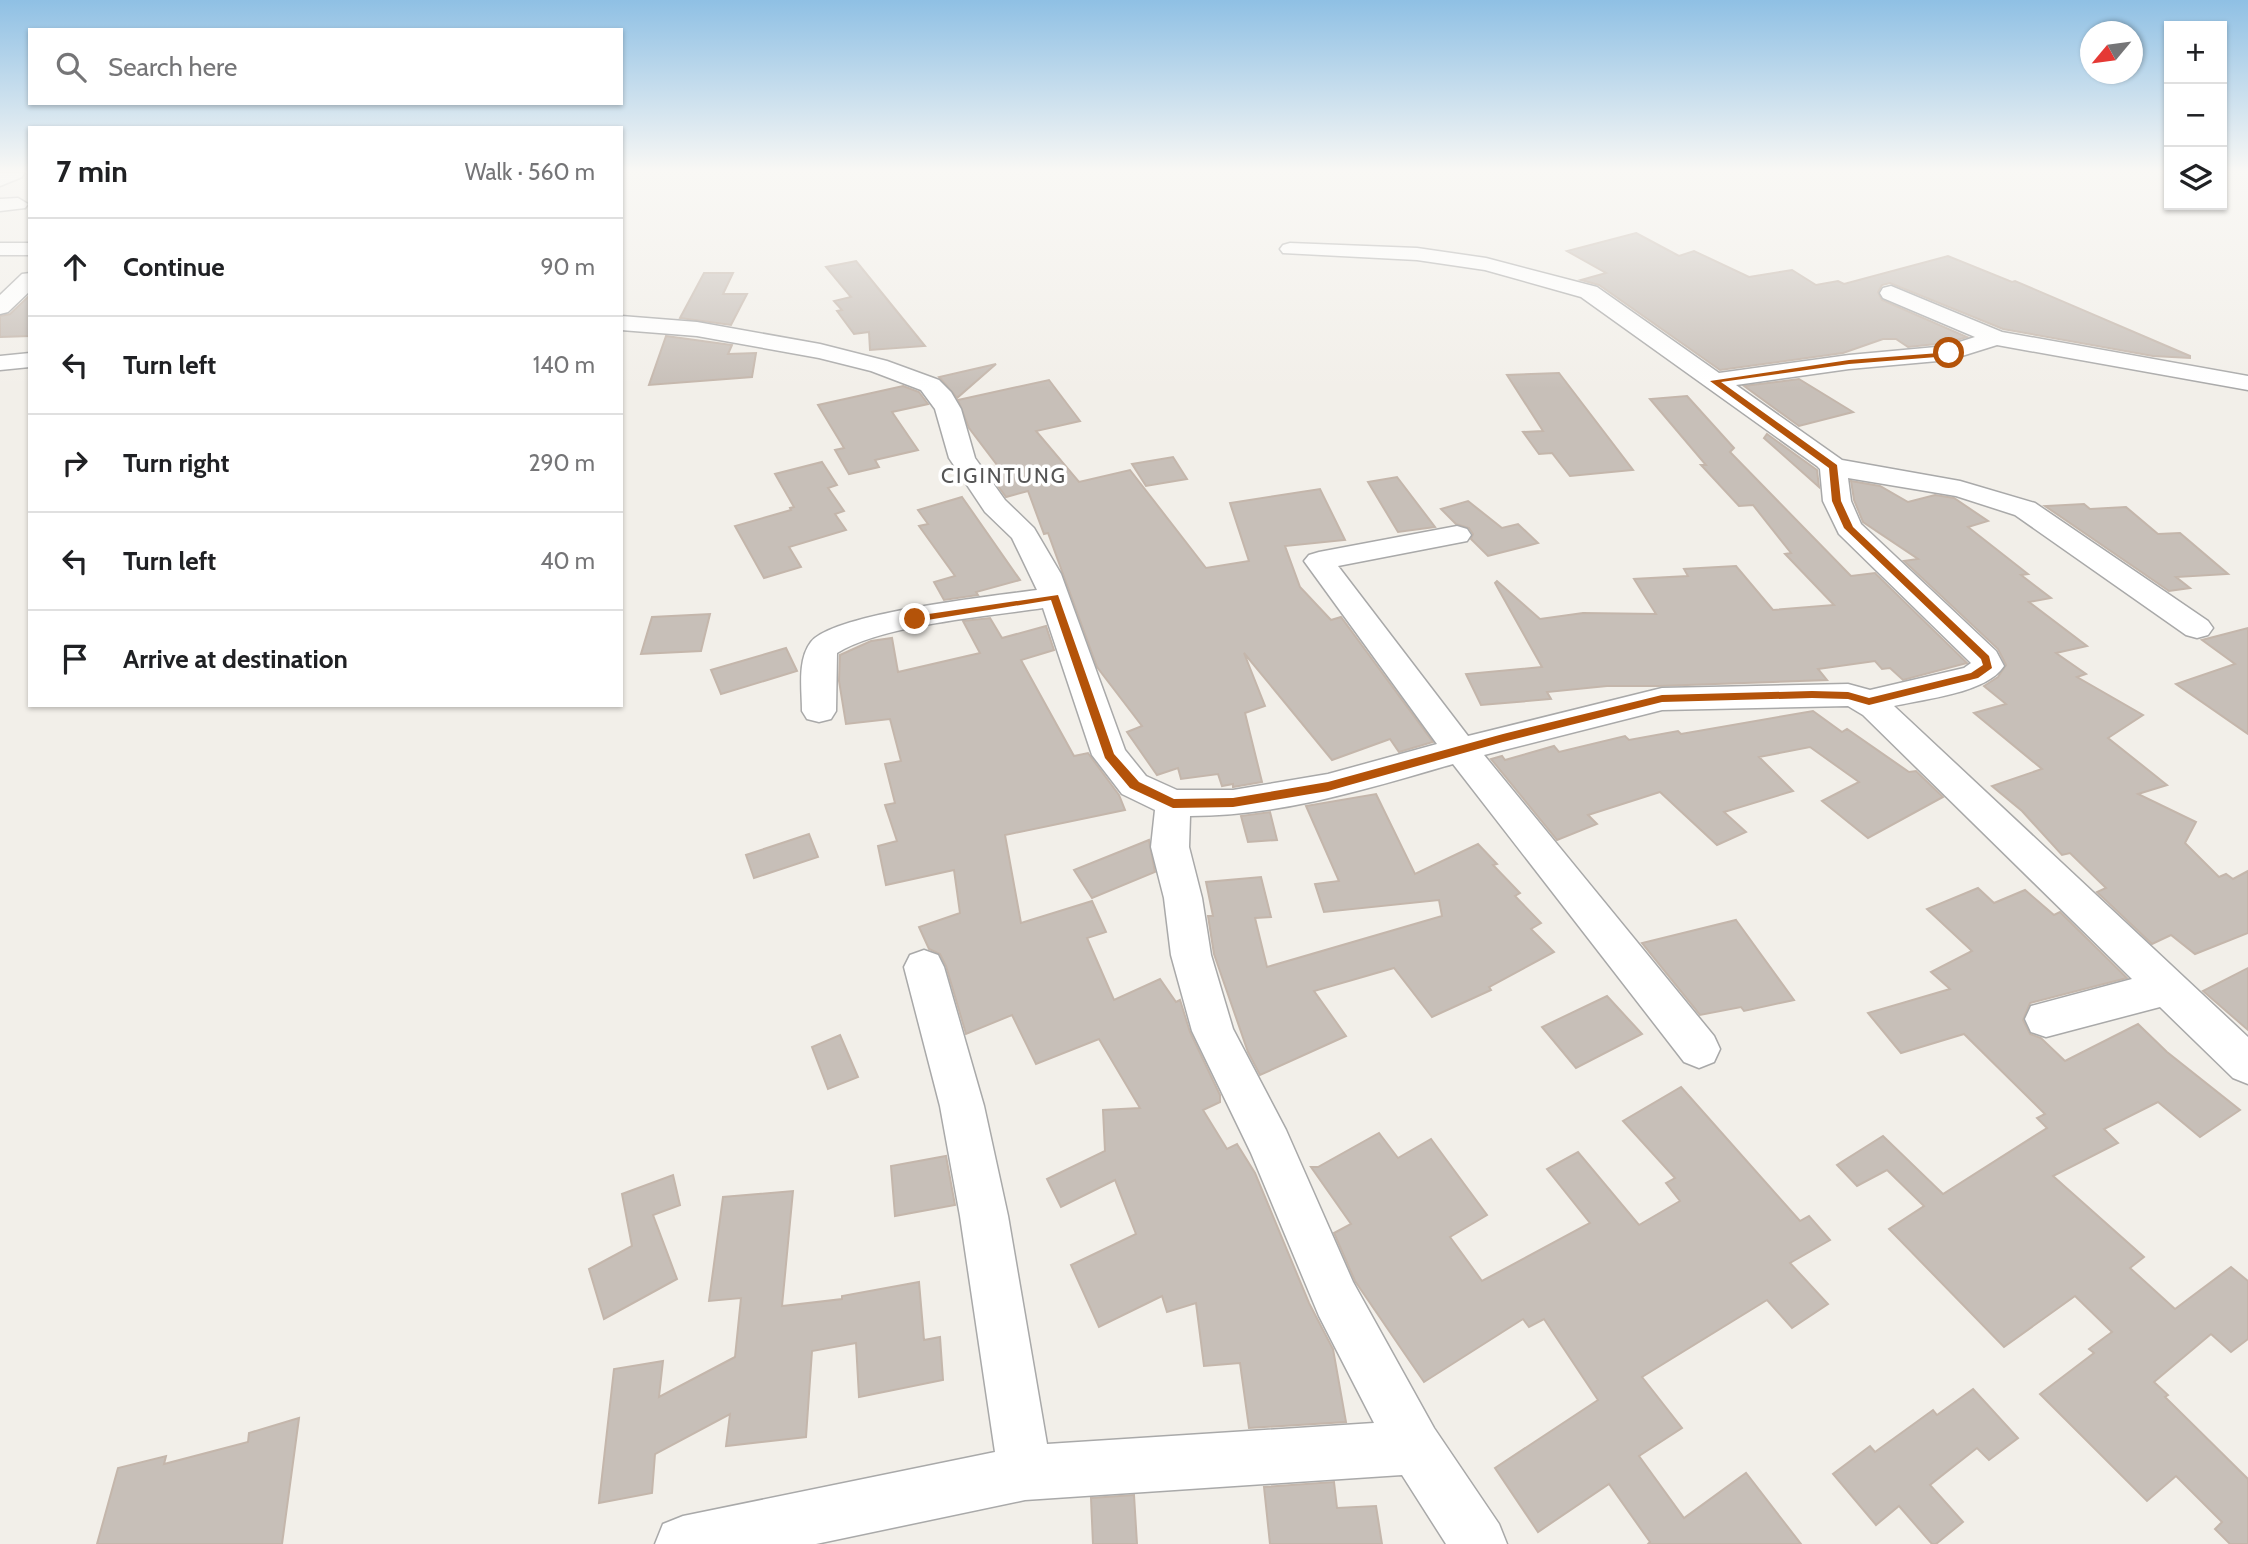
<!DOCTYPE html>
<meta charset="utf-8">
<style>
body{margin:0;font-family:Cabin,sans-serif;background:#f6f6f6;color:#202124}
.controls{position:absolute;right:21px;top:21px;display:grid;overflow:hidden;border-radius:0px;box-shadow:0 2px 5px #0004}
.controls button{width:63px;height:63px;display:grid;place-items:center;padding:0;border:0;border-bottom:2px solid #e0e0e0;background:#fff;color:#202124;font:35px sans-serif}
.compass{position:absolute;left:2080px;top:21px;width:63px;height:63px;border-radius:50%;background:#fff;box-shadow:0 2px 5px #0004;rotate:241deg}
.stop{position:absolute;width:21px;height:21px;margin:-16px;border:5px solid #b45309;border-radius:50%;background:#fff}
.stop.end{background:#b45309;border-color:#fff;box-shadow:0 2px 7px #0008}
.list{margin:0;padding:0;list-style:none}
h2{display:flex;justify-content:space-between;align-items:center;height:91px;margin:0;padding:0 28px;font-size:30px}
h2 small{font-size:23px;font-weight:400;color:#757577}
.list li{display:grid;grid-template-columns:46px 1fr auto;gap:21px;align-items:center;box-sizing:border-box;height:98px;padding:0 28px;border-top:2px solid #e0e0e0}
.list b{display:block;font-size:26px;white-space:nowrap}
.list em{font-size:23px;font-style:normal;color:#757577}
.icon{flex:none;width:38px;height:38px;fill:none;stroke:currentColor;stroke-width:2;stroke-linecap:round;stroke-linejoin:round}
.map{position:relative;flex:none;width:2248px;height:1544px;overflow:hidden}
.search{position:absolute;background:#fff;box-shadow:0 2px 5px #0004;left:28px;top:28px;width:595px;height:77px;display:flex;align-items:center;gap:18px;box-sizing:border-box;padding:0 24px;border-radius:0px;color:#757577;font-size:26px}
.panel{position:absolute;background:#fff;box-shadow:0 2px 5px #0004;left:28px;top:126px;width:595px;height:581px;border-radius:0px}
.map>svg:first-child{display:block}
.building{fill:#c7bfb8;stroke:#c4b6ab;stroke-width:2}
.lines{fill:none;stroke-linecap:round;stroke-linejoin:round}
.minor-casing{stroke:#a9a9a9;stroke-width:3}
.minor{fill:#fff;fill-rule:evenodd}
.route{fill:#b45309}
.labels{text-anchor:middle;stroke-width:7;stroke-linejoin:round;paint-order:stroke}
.far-quarter-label{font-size:21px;letter-spacing:2px;fill:#555;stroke:#fff}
</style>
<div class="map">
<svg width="2248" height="1544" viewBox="0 0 2248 1544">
<rect width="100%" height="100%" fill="#f2efe9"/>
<g class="building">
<polygon points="1636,233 1679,256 1694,251 1749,277 1792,270 1816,285 1838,281 1844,284 1948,256 2012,282 2015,281 2190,356 2190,358 2153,356 2003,329 1890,283 1882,285 1878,292 1882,300 1967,337 1946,343 1908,347 1896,339 1883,339 1843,353 1720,370 1599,285 1581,280 1606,273 1567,251"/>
<polygon points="856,261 925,346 870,350 869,332 854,334 837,311 842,310 834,301 851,297 826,267"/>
<polygon points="704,273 733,273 723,294 747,294 731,325 680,318"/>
<polygon points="30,295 30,336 0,337 0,316 10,314"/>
<polygon points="666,336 732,345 728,354 756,353 752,377 649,385"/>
<polygon points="996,364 957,398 939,377"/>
<polygon points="1559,373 1633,470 1570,476 1552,453 1539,454 1523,432 1543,431 1507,375"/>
<polygon points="1799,379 1853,412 1799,426 1744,386"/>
<polygon points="1049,380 1080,421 1036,431 1079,482 1130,470 1206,568 1249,561 1230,503 1320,489 1345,540 1285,546 1300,587 1331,620 1341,617 1433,742 1399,752 1390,739 1332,760 1244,653 1265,706 1245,713 1262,782 1233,787 1233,784 1222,786 1218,774 1181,779 1178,768 1157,775 1127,732 1142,726 1097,667 1048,533 1044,534 1028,491 1006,497 988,472 1000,469 969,428 958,400"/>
<polygon points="903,386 919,392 928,404 892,412 918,450 875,460 879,467 849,474 835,450 844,448 818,405"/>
<polygon points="1687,396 1734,448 1730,452 1851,576 1875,573 1967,663 1903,680 1890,668 1882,669 1875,661 1818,669 1827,680 1658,686 1607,686 1547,692 1551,699 1481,705 1466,674 1542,667 1495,583 1497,581 1540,619 1583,613 1656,614 1634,579 1688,576 1684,569 1736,566 1773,610 1834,605 1785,554 1791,553 1753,505 1739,506 1701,465 1706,465 1650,399"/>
<polygon points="1767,434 1817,470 1819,487 1764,438"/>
<polygon points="1173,457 1187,479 1146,486 1132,464"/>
<polygon points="822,462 837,485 828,488 844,511 835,514 846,530 789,547 801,567 764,578 735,526 791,510 790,508 794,507 775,474"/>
<polygon points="1397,477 1435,527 1398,532 1368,482"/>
<polygon points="1851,481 1880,486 1908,502 1935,495 1954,498 1988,521 1968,527 2028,574 2021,575 2051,598 2029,602 2087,646 2056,653 2086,674 2077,677 2143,715 2108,738 2167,785 2138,794 2196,822 2185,843 2219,877 2226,874 2233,879 2248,871 2248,933 2195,954 2171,935 2152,944 2097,892 2106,888 2070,853 2062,855 2022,811 1992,786 2042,769 1974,713 2006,704 1984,686 1998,677 2006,665 1998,649 1904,561 1918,559 1863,522 1854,500"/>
<polygon points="962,497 1020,580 976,592 978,595 944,600 934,582 955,576 919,526 928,524 918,510"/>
<polygon points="1468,501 1502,528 1518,524 1538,543 1488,556 1471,539 1473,534 1469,528 1456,524 1441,509"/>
<polygon points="2084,504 2090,509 2126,507 2158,534 2180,533 2228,574 2176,577 2190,588 2169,591 2045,506"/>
<polygon points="710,614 701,651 641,654 652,617"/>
<polygon points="990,618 1002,638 1046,626 1054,650 1021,660 1074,756 1088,753 1119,795 1125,810 1005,835 1021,923 1092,901 1106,932 1087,938 1114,1000 1160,979 1176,1002 1180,1000 1181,1003 1190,1032 1220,1095 1220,1102 1203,1110 1227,1149 1237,1144 1255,1173 1309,1303 1333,1349 1346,1422 1249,1428 1240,1363 1204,1366 1196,1303 1167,1312 1162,1296 1099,1327 1071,1265 1136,1234 1115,1180 1061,1207 1047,1179 1105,1151 1103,1110 1140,1108 1099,1039 1036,1064 1012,1015 966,1034 946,966 940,954 929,949 919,927 960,913 954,870 886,885 878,846 897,841 885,805 895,803 885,764 901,761 890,719 846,724 839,681 840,655 871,641 892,638 898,672 980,653 963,621"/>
<polygon points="2248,628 2248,734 2176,684 2235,664 2202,640"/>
<polygon points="786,648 797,671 721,694 711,670"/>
<polygon points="1813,711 1842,732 1847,729 1909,772 1916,771 1943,797 1868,838 1822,801 1859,782 1810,747 1759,757 1793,791 1724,812 1746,832 1717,845 1660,792 1588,815 1597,824 1557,840 1491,759 1502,756 1505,760 1554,746 1559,752 1625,736 1629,740 1678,731 1681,734"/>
<polygon points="1376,794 1415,874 1478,844 1497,864 1493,865 1520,893 1515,896 1541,923 1531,929 1554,952 1489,987 1491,990 1432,1017 1394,968 1314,991 1346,1036 1260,1075 1248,1052 1214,954 1208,916 1213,916 1206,882 1261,877 1271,917 1255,918 1267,967 1442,916 1439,900 1324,912 1315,884 1339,881 1306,806"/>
<polygon points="1270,812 1277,840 1248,842 1241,816"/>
<polygon points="809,834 818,857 754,878 746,855"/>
<polygon points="1149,840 1155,872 1092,898 1074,870"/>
<polygon points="1978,888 1994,903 2025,890 2054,915 2060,912 2127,978 2030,1003 2023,1020 2030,1034 2041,1038 2065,1061 2138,1024 2167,1052 2240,1110 2200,1137 2158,1102 2104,1129 2118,1143 2053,1176 2144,1257 2130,1268 2175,1309 2231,1267 2248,1281 2248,1339 2231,1352 2211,1334 2154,1382 2168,1395 2165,1397 2248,1479 2248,1544 2230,1544 2215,1529 2222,1522 2176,1476 2147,1501 2040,1394 2094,1353 2089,1349 2112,1332 2075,1296 2004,1347 1889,1229 1924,1206 1887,1170 1857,1186 1837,1165 1883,1136 1943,1194 2047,1128 2037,1118 2045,1114 1964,1034 1901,1053 1868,1013 1950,989 1931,972 1972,951 1927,909"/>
<polygon points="1736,920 1794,1000 1744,1011 1741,1007 1700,1015 1642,943"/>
<polygon points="2248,968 2248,1030 2203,991"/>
<polygon points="1607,996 1642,1034 1576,1068 1542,1027"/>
<polygon points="840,1035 858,1077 828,1089 812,1047"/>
<polygon points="1681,1087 1800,1221 1809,1216 1830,1240 1790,1263 1828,1304 1792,1328 1767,1300 1642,1377 1682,1428 1639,1456 1684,1518 1746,1473 1801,1544 1648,1544 1650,1542 1609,1484 1538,1532 1495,1468 1598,1400 1544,1319 1529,1327 1523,1319 1424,1382 1355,1281 1334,1233 1351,1224 1311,1167 1318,1167 1379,1133 1398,1158 1431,1139 1487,1215 1450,1237 1482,1281 1590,1223 1547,1169 1578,1152 1639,1225 1680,1201 1666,1183 1675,1178 1623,1121"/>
<polygon points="946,1156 955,1205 895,1216 891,1166"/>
<polygon points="673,1175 680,1205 653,1215 677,1279 604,1319 589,1269 632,1246 622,1194"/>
<polygon points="793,1191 782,1306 842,1299 842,1296 919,1282 924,1340 940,1337 943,1380 859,1397 856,1343 812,1351 806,1437 726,1446 730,1414 655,1454 652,1493 599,1503 614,1369 663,1361 659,1397 735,1357 741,1298 709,1301 723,1197"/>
<polygon points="1973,1389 2018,1438 1989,1460 1977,1448 1930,1485 1963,1522 1936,1544 1932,1544 1899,1506 1876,1525 1833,1474 1870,1446 1875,1452 1933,1410 1937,1415"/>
<polygon points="299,1418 282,1544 97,1544 118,1468 166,1456 164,1464 248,1442 249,1433"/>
<polygon points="1334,1482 1337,1508 1376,1506 1382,1544 1270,1544 1264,1487"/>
<polygon points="1134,1495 1137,1544 1093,1544 1091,1498"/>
</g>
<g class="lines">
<g class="minor-casing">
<g id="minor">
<polygon points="0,173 24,173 22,177 0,186"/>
<polygon points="18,198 28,204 25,208 0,211 0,199"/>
<rect x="0" y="243" width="30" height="12"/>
<path d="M1290,243L1417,248L1486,258L1597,287L1719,373L1849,355L1947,346L1975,337L1883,298L1880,293L1883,288L1891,286L2002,332L2248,376V390L1997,345L1949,360L1849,369L1736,385L1842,460L1960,481L2035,503L2208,621L2213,628L2208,635L2197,638L2186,635L2015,515L1956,496L1848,478L1851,501L1861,524L1996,651L2004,666C1987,693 1924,699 1894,706L2248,1037V1084L2233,1078L2160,1007L2046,1037L2031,1032L2025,1019L2031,1006L2132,979L1863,715L1848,706L1662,710L1484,755L1714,1036L1720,1049L1714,1062L1699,1068L1684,1062L1453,764C1366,789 1281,816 1190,816L1189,847L1202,898L1211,955L1233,1029L1286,1130L1353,1282L1434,1428L1499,1524L1507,1544H1446L1402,1475L1025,1500L816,1544H655L663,1524L683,1516L995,1452L960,1216L940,1106L904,967L910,955L924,950L938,955L944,967L984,1106L1008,1216L1047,1444L1374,1423L1319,1316L1251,1153L1192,1031L1171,955L1164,898L1151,847L1155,810L1122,794L1092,755L1043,608C989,616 881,625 837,653L836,711L831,719L819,722L807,719L802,711C802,690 797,660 811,642C834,613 995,596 1037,590L1012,538L985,512L949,458L935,409L921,390L871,371L819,358L697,336L621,330V316L697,322L820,344L887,361L939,380L951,392L961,409L975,458L1005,500L1034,528L1061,574L1125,750L1146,776L1177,790H1233L1328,774L1437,744L1304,561L1309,555L1319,552L1457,526L1467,529L1471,535L1467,541L1338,566L1468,736L1662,688L1848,684L1870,690L1964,668L1971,663L1839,534L1823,501L1820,469L1817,466L1581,297L1485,270L1417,260L1283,253L1280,249L1283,245Z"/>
<polygon points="30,273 30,291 8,312 0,314 0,295 22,274"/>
<polygon points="30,353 30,367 0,370 0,356"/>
</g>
</g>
<use href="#minor" class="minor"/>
</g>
<linearGradient id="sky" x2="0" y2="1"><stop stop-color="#8fc0e4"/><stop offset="0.44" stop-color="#f9f8f5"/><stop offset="1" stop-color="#f9f8f5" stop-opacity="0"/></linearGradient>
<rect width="2248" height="389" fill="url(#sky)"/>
<polygon class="route" points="1952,352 1949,356 1849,364 1721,382 1837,465 1841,501 1853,527 1989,656 1992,668 1978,678 1869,705 1848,699 1812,698 1662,702 1503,742 1328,791 1233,807 1173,808 1130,788 1105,758 1051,600 915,622 910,619 915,616 1058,595 1114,754 1139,782 1174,799 1233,798 1328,782 1503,734 1662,695 1812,691 1848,692 1869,698 1971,673 1983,665 1981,659 1844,528 1832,501 1829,468 1710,381 1849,360"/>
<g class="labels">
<g class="far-quarter-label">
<text x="1004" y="483">CIGINTUNG</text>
</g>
</g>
</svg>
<div class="controls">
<button>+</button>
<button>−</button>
<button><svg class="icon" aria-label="layers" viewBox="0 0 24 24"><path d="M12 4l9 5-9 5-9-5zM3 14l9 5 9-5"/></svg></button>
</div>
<svg class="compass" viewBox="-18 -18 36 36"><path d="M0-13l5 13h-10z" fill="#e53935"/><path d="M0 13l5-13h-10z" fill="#757577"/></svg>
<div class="stop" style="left:1949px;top:353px"></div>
<div class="stop end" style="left:915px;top:619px"></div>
<div class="search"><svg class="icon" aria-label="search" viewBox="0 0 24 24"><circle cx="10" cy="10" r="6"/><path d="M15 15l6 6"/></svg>Search here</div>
<section class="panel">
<h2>7 min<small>Walk · 560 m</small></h2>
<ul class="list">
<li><svg class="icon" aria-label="ahead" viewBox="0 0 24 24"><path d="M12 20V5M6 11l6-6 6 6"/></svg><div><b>Continue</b></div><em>90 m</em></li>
<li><svg class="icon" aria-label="left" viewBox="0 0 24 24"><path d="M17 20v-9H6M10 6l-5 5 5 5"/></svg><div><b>Turn left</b></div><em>140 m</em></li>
<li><svg class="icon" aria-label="right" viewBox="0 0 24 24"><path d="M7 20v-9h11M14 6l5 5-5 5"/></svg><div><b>Turn right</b></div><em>290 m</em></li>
<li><svg class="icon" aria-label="left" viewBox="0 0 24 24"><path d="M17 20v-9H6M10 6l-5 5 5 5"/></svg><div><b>Turn left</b></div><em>40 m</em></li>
<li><svg class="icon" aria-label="arrive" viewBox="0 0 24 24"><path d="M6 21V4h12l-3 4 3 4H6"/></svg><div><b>Arrive at destination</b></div></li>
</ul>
</section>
</div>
